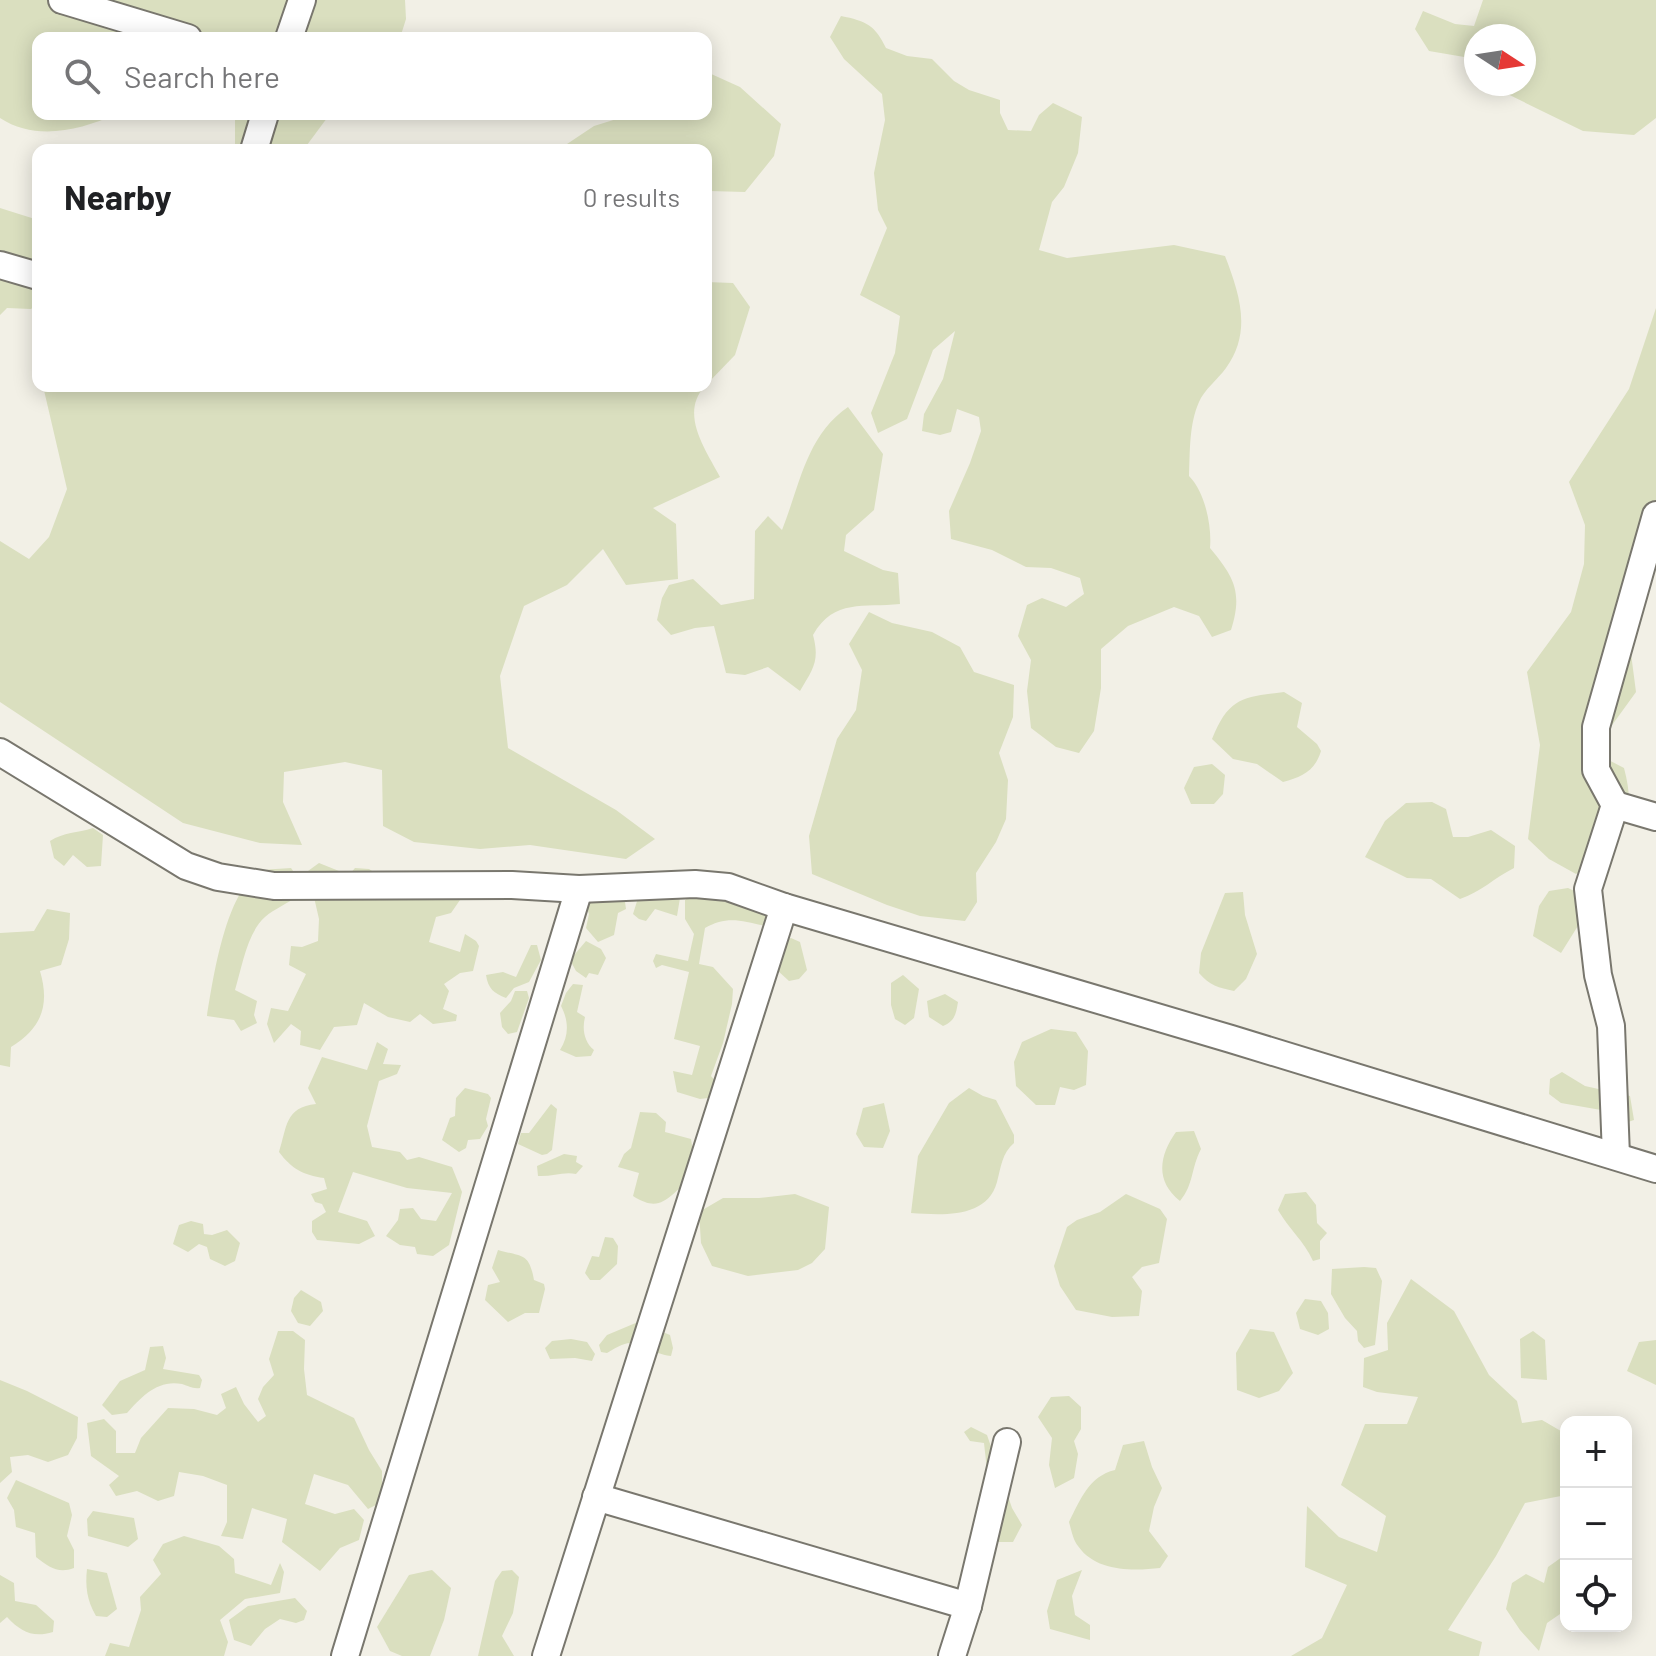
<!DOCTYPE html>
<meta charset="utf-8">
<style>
body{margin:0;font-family:Barlow,sans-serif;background:#f6f6f6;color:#202124}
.controls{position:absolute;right:24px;bottom:24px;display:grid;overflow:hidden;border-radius:16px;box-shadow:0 4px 20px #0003}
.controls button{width:72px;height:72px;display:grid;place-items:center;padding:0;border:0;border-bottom:2px solid #e0e0e0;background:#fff;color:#202124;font:40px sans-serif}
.compass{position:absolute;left:1464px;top:24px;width:72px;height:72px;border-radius:50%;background:#fff;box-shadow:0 4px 20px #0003;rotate:102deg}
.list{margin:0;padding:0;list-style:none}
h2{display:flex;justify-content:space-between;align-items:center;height:104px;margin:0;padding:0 32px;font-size:34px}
h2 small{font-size:26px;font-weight:400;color:#757577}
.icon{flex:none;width:44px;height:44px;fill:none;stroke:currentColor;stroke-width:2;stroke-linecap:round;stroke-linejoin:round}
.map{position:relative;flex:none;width:1656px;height:1656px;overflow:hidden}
.search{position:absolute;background:#fff;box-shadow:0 4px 20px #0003;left:32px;top:32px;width:680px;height:88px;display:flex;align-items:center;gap:20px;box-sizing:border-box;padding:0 28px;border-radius:16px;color:#757577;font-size:30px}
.panel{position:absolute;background:#fff;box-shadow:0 4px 20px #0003;left:32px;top:144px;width:680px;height:248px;border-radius:16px}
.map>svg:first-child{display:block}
.green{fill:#dadfbf}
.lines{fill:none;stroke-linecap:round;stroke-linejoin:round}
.minor-casing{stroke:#79776e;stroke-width:30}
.minor{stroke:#fff;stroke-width:26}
</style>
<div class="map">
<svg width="1656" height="1656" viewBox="0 0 1656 1656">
<rect width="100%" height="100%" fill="#f2f0e6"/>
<g class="green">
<path d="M0,0H405L406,19L400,38H38V114H116C79,131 35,141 0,118Z"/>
<polygon points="1483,0 1656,0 1656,118 1634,135 1583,131 1489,85 1524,84 1524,36 1476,36 1476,59 1429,51 1415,29 1423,11 1455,24 1474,26"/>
<path d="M841,16C866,21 875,25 886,48L907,56L932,59L954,81L969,90L1000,100V113L1008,130L1031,131L1039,115L1053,103L1082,117L1078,153L1064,187L1052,202L1039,250L1067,258L1174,245L1225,256C1240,295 1252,332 1226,368C1218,379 1204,390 1199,402C1189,424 1190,452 1189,476C1205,492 1212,526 1210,548C1234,577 1243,592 1231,630L1212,637L1199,616L1174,607L1128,626L1101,649V688L1094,731L1079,753L1056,747L1031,728L1027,691L1031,660L1018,636L1027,605L1042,598L1066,607L1084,594L1080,578L1051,568L1026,567L992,550L951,539L949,511L970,463L981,431L979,417L957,409L951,432L940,435L922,431L924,414L943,379L955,331L933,350L907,419L878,433L871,413L895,353L900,316L860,295L887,228L878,210L874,173L885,120L882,94L844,59L830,37Z"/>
<polygon points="706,69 709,73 740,87 781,124 774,156 745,192 709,191 711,155 706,155 706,150 558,150 594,126 623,117 625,114 706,114"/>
<polygon points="235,114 330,114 307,145 299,150 235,150"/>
<polygon points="0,208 38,220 38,303 31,309 7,308 0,315"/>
<polygon points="706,282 733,283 750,307 735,355 706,385"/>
<path d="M1656,308V567L1650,575L1630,646L1636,692L1602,739L1597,754L1624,768C1639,823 1619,844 1576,874L1549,859L1528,839L1540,745L1527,672L1571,612L1584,564L1585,525L1569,482L1629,389Z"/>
<path d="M43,386H705C679,414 706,450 720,477L653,508L676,524L678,579L626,585L603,549L567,585L524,606L500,676L508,748L616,810L655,839L626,859L530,845L480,849L414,842L383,826L382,770L345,762L284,772L283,802L302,845L260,843L183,823L0,702V541L29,559L49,537L67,489Z"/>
<path d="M848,407L883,454L874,510L846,535L844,551L883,570L898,573L900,604C864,608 834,598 813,635C820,661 813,669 800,691L768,667L745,675L726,673L714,626L695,628L671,635L657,620L662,598L669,585L693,579L721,605L754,599L755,531L768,516L782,530C800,485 806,436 848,407Z"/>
<polygon points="869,612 892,623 932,632 960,647 974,672 1014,685 1013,717 999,753 1008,780 1006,819 996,842 976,873 977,902 965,921 920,916 887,905 812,874 809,836 837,739 856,710 862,670 849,644"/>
<path d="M1284,692L1302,703L1297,727L1317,744L1321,751C1315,771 1302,777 1283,782L1257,764L1233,759L1212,739C1229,697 1243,697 1284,692Z"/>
<polygon points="1212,764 1225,775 1223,794 1214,804 1191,804 1184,788 1194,767"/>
<path d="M1432,802L1446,809L1453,837H1468L1491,830L1515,846L1514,868C1494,878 1481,892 1460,899L1431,879L1407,878L1365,857L1385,821L1406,803Z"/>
<path d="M93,828L103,835L101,866L87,867L73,855L64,866L54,858L50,841C64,832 77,833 93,828Z"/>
<polygon points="319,863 349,875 355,868 369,869 384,879 461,885 460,900 451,913 436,917 429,942 460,952 465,934 476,941 479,946 473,971 460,973 444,984 449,991 443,1009 457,1015 456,1021 433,1024 420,1014 410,1022 388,1017 364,1003 357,1025 334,1027 320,1050 300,1045 301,1031 291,1024 274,1043 267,1024 271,1008 288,1011 306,974 289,965 291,946 302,947 318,941 319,919 308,871"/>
<path d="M291,868L298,878L299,895C289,903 274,909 265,917C247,933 242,967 235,990L257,1001L254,1015L257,1023L241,1031L234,1020L207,1016C213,979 226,890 260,872C268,868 283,869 291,868Z"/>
<polygon points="1568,888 1585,896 1581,921 1561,953 1533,936 1539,906 1549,891"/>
<polygon points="614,889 625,902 626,909 618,913 614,935 598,942 586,928 589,914 584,900"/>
<path d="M699,892L774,910L766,926C742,921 727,915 705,928L699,964L713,967L733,989L732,1004L723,1043L711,1076L719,1085L716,1097L700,1099L677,1092L673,1071L692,1075L700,1046L674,1039L689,972L662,965L656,968L653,961L656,954L688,961L694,934L685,919V900Z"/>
<path d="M1243,892L1245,915L1257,954L1246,979L1234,991C1219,988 1209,985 1199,973L1201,953L1225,893Z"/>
<polygon points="639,895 680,898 677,916 655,909 646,921 639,919 633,914"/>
<path d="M47,909L70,913L69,939L61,965L40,971C50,1005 42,1028 11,1047L10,1067L0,1065V933L34,931Z"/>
<polygon points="791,938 800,942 807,970 799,979 789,981 777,970 780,942"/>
<polygon points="586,941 601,949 606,958 598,975 589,973 586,978 576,971 570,960"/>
<path d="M531,945H537L541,960L529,982L514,988L506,998C494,993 488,989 486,975L503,972L516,977Z"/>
<polygon points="903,975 919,989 914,1018 905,1025 895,1019 891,1005 891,983"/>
<path d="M573,984L583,985L577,1012L585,1017C582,1029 584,1042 594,1050L591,1056L576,1057L560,1050C569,1036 569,1021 561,1006L566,993Z"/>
<polygon points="515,991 527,991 529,998 517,1032 508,1034 502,1027 500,1013 511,1001"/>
<path d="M945,994L958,1002C956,1014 955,1021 943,1026L929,1017L927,1001Z"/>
<polygon points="1051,1029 1076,1032 1088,1051 1086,1085 1074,1090 1060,1087 1055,1105 1036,1105 1016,1086 1014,1062 1022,1042"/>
<path d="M377,1042L388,1049L383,1064L401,1065L397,1074L379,1081L367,1126L372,1147L400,1152L407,1160L419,1157L452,1167L462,1192L449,1245L433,1256L417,1254L415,1247L400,1245L386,1236L398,1220L400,1209L413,1208L421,1219L436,1221L452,1193L407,1188L353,1172L338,1212L367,1221L375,1236L359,1244L317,1240L312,1232V1221L326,1212L322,1204L315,1202L311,1194L327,1189L324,1178C303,1175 292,1169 279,1152C287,1127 285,1107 316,1104L308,1088L322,1057L367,1070Z"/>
<polygon points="1562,1072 1585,1086 1630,1096 1634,1120 1619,1125 1601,1110 1561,1103 1549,1094 1550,1079"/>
<polygon points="465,1088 488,1094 491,1098 486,1119 488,1126 480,1139 468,1140 466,1148 459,1152 442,1140 450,1118 455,1116 456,1098"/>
<path d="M969,1088L983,1096L996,1100L1014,1135V1143C1002,1153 1001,1167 997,1182C987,1219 942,1215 911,1213L918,1156L949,1103Z"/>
<polygon points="884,1103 890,1131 883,1148 864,1147 856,1134 863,1108"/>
<polygon points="551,1104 557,1109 552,1150 547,1154 542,1155 518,1144 521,1133 529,1133"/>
<path d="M640,1112L656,1113L666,1122L665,1132L691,1139L695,1164L694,1178C669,1192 664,1216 633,1196L639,1173L618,1167L624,1154L631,1148Z"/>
<path d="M1194,1131L1201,1149C1191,1168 1194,1184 1180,1201C1155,1181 1159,1156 1176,1132Z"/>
<path d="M564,1154L577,1156L576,1162L583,1166L576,1174C564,1171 551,1177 538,1176L537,1166Z"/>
<path d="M1306,1192L1316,1205L1317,1223L1327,1233L1320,1241V1259L1313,1261C1304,1241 1289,1229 1278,1210L1285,1194Z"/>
<polygon points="795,1194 829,1207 825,1249 812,1263 798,1270 748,1276 712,1266 701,1243 699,1212 723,1198 759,1198"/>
<polygon points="1126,1194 1160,1209 1167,1219 1159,1263 1142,1267 1132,1277 1142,1291 1139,1316 1112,1317 1076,1310 1060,1286 1054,1266 1067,1227 1077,1220 1100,1212"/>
<polygon points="191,1221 203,1224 204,1234 212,1235 227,1230 240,1243 235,1261 225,1266 210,1259 207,1247 199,1244 188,1252 173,1244 179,1225"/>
<polygon points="605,1237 613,1238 618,1246 617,1264 600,1280 590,1280 585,1273 592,1256 599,1257"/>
<path d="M498,1250C522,1257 529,1252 534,1280L544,1284L545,1289L539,1313H525L508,1322L485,1300L488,1285L500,1282L492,1268Z"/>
<polygon points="1364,1267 1376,1268 1382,1281 1375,1345 1364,1348 1358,1341 1357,1331 1345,1318 1331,1294 1332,1269"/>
<polygon points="1411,1279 1454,1311 1489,1375 1517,1401 1522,1423 1542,1420 1566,1434 1566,1495 1525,1503 1496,1556 1448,1630 1482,1642 1479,1656 1291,1656 1322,1638 1347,1585 1305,1567 1307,1506 1339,1537 1377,1552 1386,1516 1341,1485 1365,1424 1407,1424 1418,1397 1377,1392 1363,1387 1364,1358 1388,1350 1387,1323"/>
<polygon points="301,1290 321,1302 323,1311 310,1326 298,1323 291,1311 294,1298"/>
<polygon points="1305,1299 1321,1301 1328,1313 1329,1329 1318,1335 1300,1329 1296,1313"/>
<path d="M638,1322L670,1335L673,1348L671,1356C640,1352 642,1330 607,1353L601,1352L599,1345L607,1335Z"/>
<polygon points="1250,1329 1274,1332 1293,1373 1279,1391 1259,1398 1237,1390 1236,1353"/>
<polygon points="278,1331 293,1331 305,1340 304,1369 307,1395 354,1418 369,1450 382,1471 382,1492 378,1504 368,1509 348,1485 314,1474 305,1504 335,1514 354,1509 364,1520 359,1540 340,1548 320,1571 282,1542 287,1519 252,1508 243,1539 221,1536 227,1522 227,1485 203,1476 179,1472 174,1496 158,1501 137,1491 116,1496 109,1485 119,1476 91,1456 87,1423 104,1419 116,1431 116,1453 135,1453 141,1438 168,1408 194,1409 217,1415 226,1408 221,1394 236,1387 244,1404 258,1422 266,1416 258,1399 263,1387 274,1375 269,1359"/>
<polygon points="1533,1331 1545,1340 1547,1380 1521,1378 1520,1339"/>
<polygon points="571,1339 587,1342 595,1354 592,1361 575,1358 550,1359 545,1348 552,1341"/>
<polygon points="1656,1340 1656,1385 1627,1371 1639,1342"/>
<path d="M163,1346L166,1358L163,1369L199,1375L202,1380L200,1388C192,1389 189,1386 182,1384C158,1379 141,1397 127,1413L112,1415L102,1405L120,1381L145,1370L150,1347Z"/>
<polygon points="0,1380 27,1391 78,1417 77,1438 68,1455 48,1462 28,1455 10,1457 12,1472 0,1483"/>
<polygon points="1069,1396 1081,1407 1081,1429 1074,1441 1078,1454 1074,1478 1055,1488 1049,1465 1052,1438 1038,1417 1051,1397"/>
<polygon points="971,1427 987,1435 1012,1508 1022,1525 1013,1542 997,1542 994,1534 984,1443 970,1441 964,1432"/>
<path d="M1144,1441L1152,1467L1162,1488L1154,1507L1149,1531L1168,1556L1160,1568C1133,1571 1096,1572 1078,1546C1073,1540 1071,1529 1069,1522C1080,1500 1089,1476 1115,1470L1123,1445Z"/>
<path d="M16,1480L69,1503L72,1515L67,1536L74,1550V1568C58,1574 49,1567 36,1557L35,1533L16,1527L14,1510L7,1498Z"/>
<polygon points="93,1511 134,1518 138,1539 128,1547 88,1536 87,1519"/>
<polygon points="184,1536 219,1546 234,1559 235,1573 271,1585 280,1563 284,1572 280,1593 245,1599 220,1620 228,1642 224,1656 105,1656 110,1643 129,1647 141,1610 140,1597 161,1574 153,1560 163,1544"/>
<polygon points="1562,1557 1566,1557 1566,1615 1563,1612 1547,1623 1539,1651 1520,1630 1506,1609 1512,1583 1526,1574 1544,1583 1548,1567"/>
<path d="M87,1569L107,1573L117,1609L107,1617L96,1616C87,1601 85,1586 87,1569Z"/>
<polygon points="432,1570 451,1588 444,1620 430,1656 402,1656 390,1651 377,1627 409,1575"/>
<polygon points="512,1570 519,1577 513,1613 502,1636 514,1656 478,1656 495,1581 502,1571"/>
<polygon points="1082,1570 1072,1596 1075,1615 1090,1625 1090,1640 1050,1629 1047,1611 1057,1580"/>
<path d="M0,1575L14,1583L15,1601L36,1605L54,1621L53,1632C33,1638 21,1632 7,1617L0,1623Z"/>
<polygon points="295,1598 307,1611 304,1620 296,1623 280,1619 265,1629 251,1646 234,1640 229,1620 248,1606"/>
</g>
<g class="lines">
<g class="minor-casing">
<g id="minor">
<polyline points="62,0 188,38"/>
<polyline points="289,38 302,0"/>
<polyline points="254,150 265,114"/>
<polyline points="0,265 38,276"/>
<polyline points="0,752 186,866 218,877 274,886 512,885 579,889 695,884 728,887 784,907 1231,1039 1656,1169"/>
<polyline points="1615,805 1656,817"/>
<polyline points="1616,1156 1611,1026 1598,975 1588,889 1615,805 1596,770 1596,727 1656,515"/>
<polyline points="596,1497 968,1606"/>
<polyline points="345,1656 579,889"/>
<polyline points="546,1656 784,907"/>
<polyline points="952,1656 968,1606 1007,1442"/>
</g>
</g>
<use href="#minor" class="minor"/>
</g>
</svg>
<div class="controls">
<button>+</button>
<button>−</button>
<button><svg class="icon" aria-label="locate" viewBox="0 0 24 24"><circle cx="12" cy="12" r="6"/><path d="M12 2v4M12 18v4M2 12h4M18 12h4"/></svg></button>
</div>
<svg class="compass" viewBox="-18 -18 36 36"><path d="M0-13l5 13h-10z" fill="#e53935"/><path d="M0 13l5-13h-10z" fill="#757577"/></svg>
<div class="search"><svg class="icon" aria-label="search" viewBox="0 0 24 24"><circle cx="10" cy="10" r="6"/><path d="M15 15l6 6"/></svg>Search here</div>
<section class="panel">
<h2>Nearby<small>0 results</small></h2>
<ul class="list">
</ul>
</section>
</div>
